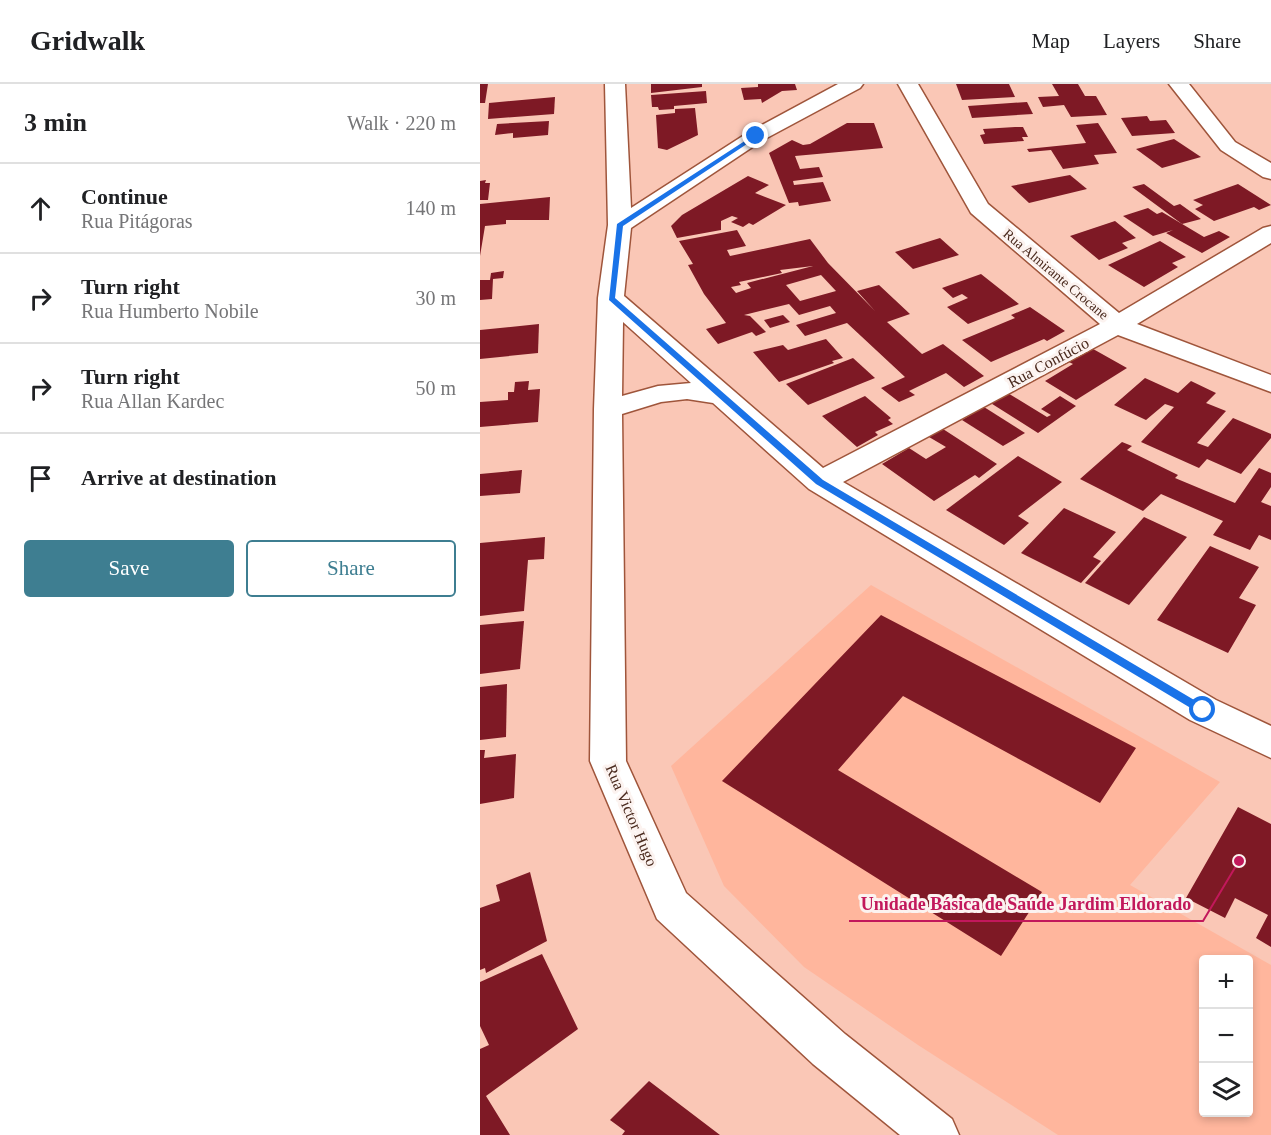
<!DOCTYPE html>
<meta charset="utf-8">
<style>
body{margin:0;font-family:Georgia,serif;background:#f2f2f2;color:#202124}
.controls{position:absolute;right:18px;bottom:18px;display:grid;overflow:hidden;border-radius:6px;box-shadow:0 3px 9px #0003}
.controls button{width:54px;height:54px;display:grid;place-items:center;padding:0;border:0;border-bottom:2px solid #e0e0e0;background:#fff;color:#202124;font:30px sans-serif}
.stop{position:absolute;width:18px;height:18px;margin:-14px;border:4px solid #1a73e8;border-radius:50%;background:#fff}
.stop.end{background:#1a73e8;border-color:#fff;box-shadow:0 2px 6px #0008}
.list{margin:0;padding:0;list-style:none}
h2{display:flex;justify-content:space-between;align-items:center;height:78px;margin:0;padding:0 24px;font-size:26px}
h2 small{font-size:20px;font-weight:400;color:#757577}
.list li{display:grid;grid-template-columns:39px 1fr auto;gap:18px;align-items:center;box-sizing:border-box;height:90px;padding:0 24px;border-top:2px solid #e0e0e0}
.list b{display:block;font-size:22px;white-space:nowrap}
.list p{margin:0;font-size:20px;white-space:nowrap;color:#757577}
.list em{font-size:20px;font-style:normal;color:#757577}
.actions{display:flex;gap:12px;padding:18px 24px}
.actions a{flex:1;padding:14px 0;border:2px solid #3e7e91;border-radius:6px;text-align:center;font-size:21px;color:#3e7e91}
.actions .main{background:#3e7e91;color:#fff}
.icon{flex:none;width:33px;height:33px;fill:none;stroke:currentColor;stroke-width:2;stroke-linecap:round;stroke-linejoin:round}
.map{position:relative;flex:none;width:791px;height:1051px;overflow:hidden}
header{display:flex;align-items:center;gap:36px;box-sizing:border-box;height:84px;padding:0 30px;background:#fff;border-bottom:2px solid #e0e0e0}
header strong{font-size:28px}
nav{display:flex;gap:33px;margin-inline-start:auto;font-size:21px}
main{display:flex}
aside{flex:1;background:#fff}
.map>svg:first-child{display:block}
.built{fill:#ffb69d;fill-rule:evenodd}
.building{fill:#7e1925;fill-rule:evenodd}
.lines{fill:none;stroke-linecap:round;stroke-linejoin:round}
.minor-casing{stroke:#9f553b;stroke-width:3}
.minor{fill:#fff;fill-rule:evenodd}
.route{fill:#1a73e8}
.labels{text-anchor:middle;stroke-width:6;stroke-linejoin:round;paint-order:stroke}
.far-street-label{font-size:14px;fill:#4a2a1e;stroke:#fcf3f0}
.street-label{font-size:16px;fill:#4a2a1e;stroke:#fcf3f0}
.leader{fill:none;stroke:#c2185b;stroke-width:2}
.callout-dot{fill:#c2185b;stroke:#fcf3f0;stroke-width:2}
.callout-label{font-size:18px;text-anchor:middle;font-weight:bold;fill:#c2185b;stroke:#fcf3f0;stroke-width:6;stroke-linejoin:round;paint-order:stroke}
</style>
<header>
<strong>Gridwalk</strong>
<nav><a>Map</a><a>Layers</a><a>Share</a></nav>
</header>
<main>
<aside>
<h2>3 min<small>Walk · 220 m</small></h2>
<ul class="list">
<li><svg class="icon" aria-label="ahead" viewBox="0 0 24 24"><path d="M12 20V5M6 11l6-6 6 6"/></svg><div><b>Continue</b><p>Rua Pitágoras</p></div><em>140 m</em></li>
<li><svg class="icon" aria-label="right" viewBox="0 0 24 24"><path d="M7 20v-9h11M14 6l5 5-5 5"/></svg><div><b>Turn right</b><p>Rua Humberto Nobile</p></div><em>30 m</em></li>
<li><svg class="icon" aria-label="right" viewBox="0 0 24 24"><path d="M7 20v-9h11M14 6l5 5-5 5"/></svg><div><b>Turn right</b><p>Rua Allan Kardec</p></div><em>50 m</em></li>
<li><svg class="icon" aria-label="arrive" viewBox="0 0 24 24"><path d="M6 21V4h12l-3 4 3 4H6"/></svg><div><b>Arrive at destination</b></div></li>
</ul>
<div class="actions"><a class="main">Save</a><a>Share</a></div>
</aside>
<div class="map">
<svg width="791" height="1051" viewBox="0 0 791 1051">
<rect width="100%" height="100%" fill="#fac7b6"/>
<path class="built" d="M391,501L740,698L650,801L791,881V1051H578L438,961L324,883L244,802L191,682ZM724,876H768V1028H724Z"/>
<g class="building">
<polygon points="0,0 8,0 5,19 0,19"/>
<polygon points="171,0 222,0 222,3 171,9"/>
<polygon points="278,0 315,0 317,6 302,7 282,19 281,15 264,16 261,4 278,3"/>
<polygon points="476,0 529,0 535,13 482,16"/>
<polygon points="572,0 598,0 605,12 616,12 627,31 591,33 584,21 563,23 558,13 579,12"/>
<polygon points="226,7 227,19 194,22 194,25 179,26 178,23 172,23 171,11"/>
<polygon points="75,13 74,30 8,35 9,19"/>
<polygon points="547,18 553,30 492,34 488,22"/>
<polygon points="215,24 218,51 187,66 178,64 176,31 195,29 195,25"/>
<polygon points="667,32 670,37 686,36 695,49 652,52 641,34"/>
<polygon points="69,37 68,51 33,54 33,49 15,51 17,40"/>
<polygon points="367,39 394,39 403,64 315,72 320,85 339,83 343,93 313,97 314,101 343,98 351,117 319,122 318,118 309,119 289,69 312,56 323,61 330,60"/>
<polygon points="618,39 637,69 614,71 619,80 583,85 571,66 549,68 547,65 606,59 596,41"/>
<polygon points="535,43 543,43 548,53 542,53 544,57 504,60 500,51 505,50 503,45"/>
<polygon points="694,55 721,73 682,84 656,65"/>
<polygon points="590,91 607,105 549,119 531,102"/>
<polygon points="268,92 289,101 275,109 306,121 273,141 269,139 263,143 251,138 258,134 252,132 241,137 241,146 197,154 191,142 202,131"/>
<polygon points="6,96 5,99 10,99 8,116 0,116 0,97"/>
<polygon points="664,100 694,122 700,120 721,135 702,140 652,103"/>
<polygon points="758,100 791,121 779,126 774,123 734,137 715,125 723,121 713,116"/>
<polygon points="70,113 69,136 26,136 26,140 5,142 0,172 0,120"/>
<polygon points="668,124 677,130 682,128 724,153 739,147 750,153 722,169 686,149 693,146 673,152 643,132"/>
<polygon points="635,137 656,154 642,159 648,164 619,176 590,152"/>
<path d="M257,146L266,162L247,166L250,172L330,155L348,179L395,227L377,207L399,201L430,230L407,238L442,270L463,260L504,292L484,303L466,289L429,307L435,311L419,318L401,304L425,293L367,239L325,252L316,241L356,229L350,222L319,231L309,220L264,231L270,232L286,248L276,252L272,248L238,260L226,245L246,239L224,210L208,181L213,180L199,157ZM333,182L267,199L271,204L256,209L251,203L261,201L259,198L302,189L300,186ZM341,191L356,207L320,217L306,201Z"/>
<polygon points="460,154 479,171 433,185 415,168"/>
<polygon points="680,157 706,173 692,179 698,183 664,203 628,181"/>
<polygon points="24,187 23,194 13,195 12,215 0,216 0,196 10,196 11,189"/>
<polygon points="501,190 539,220 488,240 467,223 488,214 482,210 473,214 462,204"/>
<polygon points="550,223 585,247 567,257 564,255 511,278 482,256 535,234 531,231"/>
<polygon points="303,231 310,238 290,244 284,236"/>
<polygon points="59,240 58,269 0,275 0,246"/>
<polygon points="346,255 363,274 352,277 354,279 299,298 273,268 303,261 308,266"/>
<polygon points="606,261 647,284 596,316 565,297 593,280 583,275"/>
<polygon points="373,274 395,294 328,321 306,300"/>
<polygon points="665,294 698,309 711,297 736,309 726,319 746,327 717,359 728,363 753,334 791,350 791,354 761,390 727,375 719,384 661,358 694,323 685,320 666,336 634,321"/>
<polygon points="49,297 48,306 60,305 58,338 0,343 0,318 28,316 28,308 34,308 35,298"/>
<polygon points="526,308 567,333 571,331 561,325 580,312 596,322 558,349 509,318"/>
<polygon points="385,312 411,334 408,336 413,340 395,348 398,351 377,363 342,332"/>
<polygon points="504,323 545,349 523,362 482,336"/>
<polygon points="463,345 517,380 499,394 495,391 454,417 402,380 429,364 446,375 466,363 449,353"/>
<polygon points="642,358 652,362 647,366 698,391 695,394 755,419 779,384 791,389 791,403 781,418 791,422 791,456 779,451 770,466 733,451 743,437 681,410 663,427 600,395"/>
<polygon points="538,372 582,398 538,432 549,439 524,461 466,426"/>
<polygon points="42,386 40,409 0,412 0,390"/>
<polygon points="584,424 636,448 613,473 621,477 601,499 541,469"/>
<polygon points="664,433 707,453 649,521 605,499"/>
<polygon points="65,453 64,475 48,476 44,527 0,532 0,459"/>
<polygon points="730,462 779,483 759,514 776,521 748,569 677,536"/>
<polygon points="401,531 656,664 620,719 423,612 358,686 562,808 521,872 242,697"/>
<polygon points="44,537 40,585 0,590 0,541"/>
<polygon points="27,600 26,653 0,656 0,603"/>
<polygon points="0,666 5,666 4,674 36,670 34,714 0,720"/>
<polygon points="758,723 791,740 791,863 776,854 788,831 755,814 745,834 706,814"/>
<polygon points="50,788 67,857 6,889 5,884 0,886 0,824 20,817 16,801"/>
<polygon points="62,870 98,945 6,1012 30,1051 0,1051 0,965 9,961 0,942 0,898"/>
<polygon points="169,997 240,1051 142,1051 145,1047 130,1036"/>
</g>
<g class="lines">
<g class="minor-casing">
<g id="minor">
<path d="M125,0H145L151,124L269,48L358,0H383L380,4L283,56L151,144L144,212L343,384L620,240L491,129L418,0H438L508,120L639,229L783,144L791,142V159L657,240L791,291V308L638,251L363,398L736,616L791,642V674L710,636L329,405L233,319L207,315L181,318L142,330L146,677L206,809L365,950L472,1035L479,1051H420L333,980L177,835L110,677L114,325L118,214L128,141ZM143,238L211,299L178,302L142,312Z"/>
<polygon points="689,0 709,0 755,58 791,79 791,95 783,93 741,66"/>
</g>
</g>
<use href="#minor" class="minor"/>
</g>
<polygon class="route" points="274,51 279,52 143,142 135,214 343,396 726,623 726,629 719,629 336,400 129,216 137,140"/>
<g class="labels">
<g class="far-street-label">
<text transform="translate(576 190) rotate(40)" y="5">Rua Almirante Crocane</text>
</g>
<g class="street-label">
<text transform="translate(568 278) rotate(-28)" y="6">Rua Confúcio</text>
<text transform="translate(152 731) rotate(67)" y="6">Rua Victor Hugo</text>
</g>
</g>
<path class="leader" d="M759 777L723 837H369"/>
<circle class="callout-dot" cx="759" cy="777" r="6"/>
<g class="callout-label">
<text x="546" y="826">Unidade Básica de Saúde Jardim Eldorado</text>
</g>
</svg>
<div class="controls">
<button>+</button>
<button>−</button>
<button><svg class="icon" aria-label="layers" viewBox="0 0 24 24"><path d="M12 4l9 5-9 5-9-5zM3 14l9 5 9-5"/></svg></button>
</div>
<div class="stop" style="left:723px;top:626px"></div>
<div class="stop end" style="left:276px;top:52px"></div>
</div>
</main>
